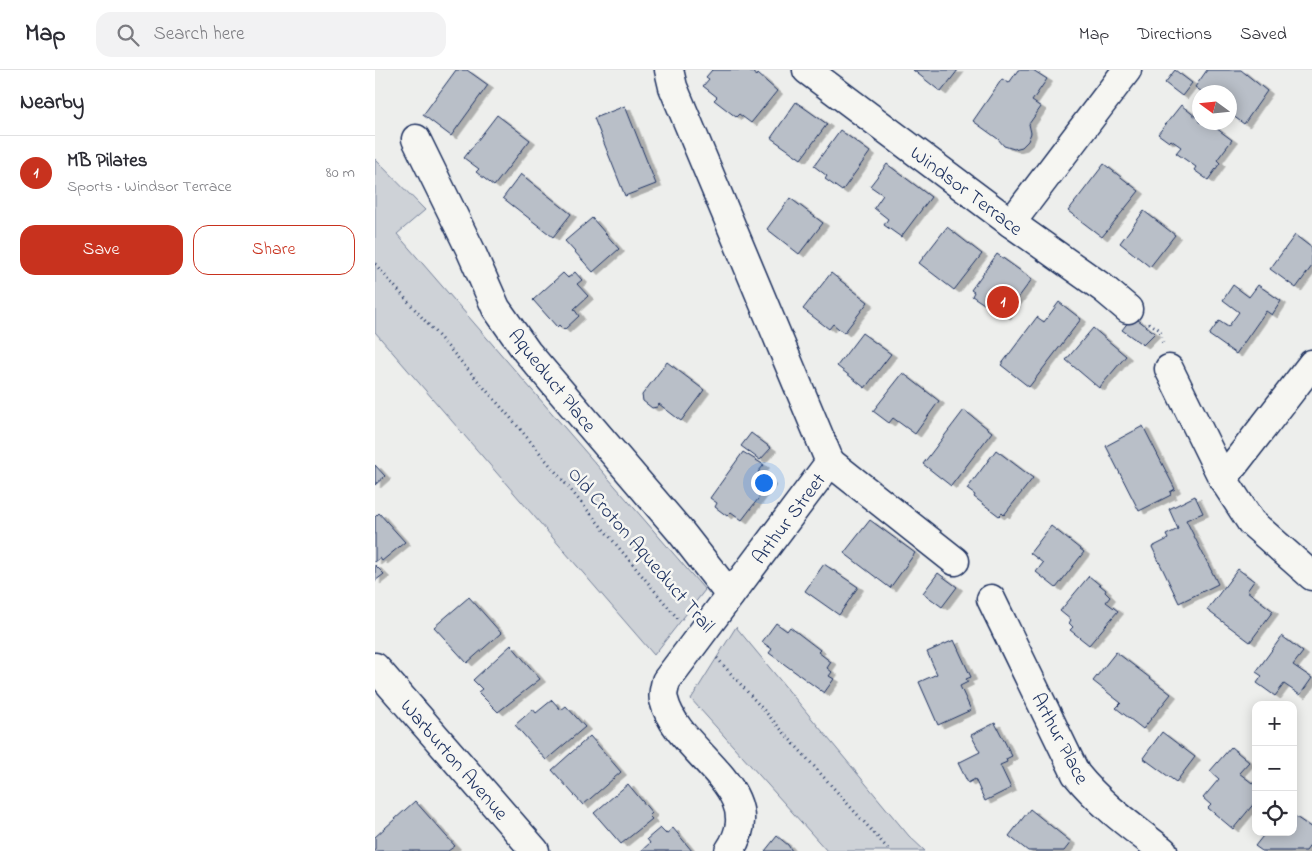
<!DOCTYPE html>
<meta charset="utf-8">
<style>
body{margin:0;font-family:"Indie Flower",sans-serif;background:#f2f2f3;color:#2b2b33}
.controls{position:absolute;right:15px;bottom:15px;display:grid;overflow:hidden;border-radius:10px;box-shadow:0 2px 12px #0003}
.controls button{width:45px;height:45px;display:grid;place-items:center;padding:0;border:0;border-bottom:1px solid #e1e1e2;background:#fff;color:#2b2b33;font:25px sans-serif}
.compass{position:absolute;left:817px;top:15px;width:45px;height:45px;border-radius:50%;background:#fff;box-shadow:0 2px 12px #0003;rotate:285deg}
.you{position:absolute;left:388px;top:412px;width:18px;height:18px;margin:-12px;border:4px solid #fff;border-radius:50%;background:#1a73e8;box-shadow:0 0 0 8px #1a73e833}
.badge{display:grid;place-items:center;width:32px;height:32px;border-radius:50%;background:#c8321e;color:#fff;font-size:16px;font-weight:700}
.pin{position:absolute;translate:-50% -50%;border:2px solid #fff;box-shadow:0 1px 5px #0006}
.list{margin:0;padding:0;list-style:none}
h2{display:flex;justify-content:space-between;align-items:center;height:65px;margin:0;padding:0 20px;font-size:21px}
h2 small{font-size:16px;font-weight:400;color:#7c7c81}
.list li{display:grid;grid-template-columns:32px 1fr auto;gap:15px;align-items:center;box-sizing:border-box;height:75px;padding:0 20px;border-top:1px solid #e1e1e2}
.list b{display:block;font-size:19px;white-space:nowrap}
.list p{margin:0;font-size:16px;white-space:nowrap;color:#7c7c81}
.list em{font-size:16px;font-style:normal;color:#7c7c81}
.actions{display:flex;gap:10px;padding:15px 20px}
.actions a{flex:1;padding:11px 0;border:1px solid #c8321e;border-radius:15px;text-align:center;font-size:18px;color:#c8321e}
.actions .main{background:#c8321e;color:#fff}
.icon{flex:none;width:28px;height:28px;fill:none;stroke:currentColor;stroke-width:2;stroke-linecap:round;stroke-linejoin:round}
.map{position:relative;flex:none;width:937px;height:781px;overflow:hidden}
header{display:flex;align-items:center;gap:30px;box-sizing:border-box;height:70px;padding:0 25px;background:#fff;border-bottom:1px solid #e1e1e2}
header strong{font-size:24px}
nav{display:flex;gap:28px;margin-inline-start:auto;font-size:18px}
.search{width:350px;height:45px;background:#f2f2f3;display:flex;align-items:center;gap:12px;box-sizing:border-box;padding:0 18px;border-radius:15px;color:#7c7c81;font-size:19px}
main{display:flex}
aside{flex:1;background:#fff}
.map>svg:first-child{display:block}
.green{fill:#ced2d7;stroke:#74809a}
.building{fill:#b9bfc8;stroke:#1b2f5e;filter:url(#shadow)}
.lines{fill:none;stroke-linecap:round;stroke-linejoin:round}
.minor-casing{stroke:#1b2f5e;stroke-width:31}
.path{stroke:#1b2f5e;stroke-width:3;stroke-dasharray:1 4;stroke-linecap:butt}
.minor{stroke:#f6f6f2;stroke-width:28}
.labels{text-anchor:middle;stroke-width:5;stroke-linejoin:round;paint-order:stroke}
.street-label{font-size:20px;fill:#1b2f5e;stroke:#f6f6f2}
</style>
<header>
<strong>Map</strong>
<div class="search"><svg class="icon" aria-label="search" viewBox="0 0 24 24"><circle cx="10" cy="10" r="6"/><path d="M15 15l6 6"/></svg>Search here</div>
<nav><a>Map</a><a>Directions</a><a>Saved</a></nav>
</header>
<main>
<aside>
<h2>Nearby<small></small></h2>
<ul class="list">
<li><span class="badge">1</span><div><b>MB Pilates</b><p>Sports · Windsor Terrace</p></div><em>80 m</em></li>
</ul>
<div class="actions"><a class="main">Save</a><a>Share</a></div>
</aside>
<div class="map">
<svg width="937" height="781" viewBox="0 0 937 781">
<defs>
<filter id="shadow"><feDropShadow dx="5.5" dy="3" stdDeviation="0" flood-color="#0004"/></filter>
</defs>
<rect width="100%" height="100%" fill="#edeeec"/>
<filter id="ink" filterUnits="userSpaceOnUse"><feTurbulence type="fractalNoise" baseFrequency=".02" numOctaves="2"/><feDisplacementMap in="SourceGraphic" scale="10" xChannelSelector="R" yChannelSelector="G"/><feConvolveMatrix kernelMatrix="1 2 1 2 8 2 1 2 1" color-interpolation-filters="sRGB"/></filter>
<g filter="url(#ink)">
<g class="green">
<polygon points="0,89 50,140 22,164 330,520 279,585 0,262"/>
<polygon points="361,557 534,766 550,781 452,781 316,629"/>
</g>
<g class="building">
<polygon points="81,0 92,0 113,15 76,66 48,45"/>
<polygon points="337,0 374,0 382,6 383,4 402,21 376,53 364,44 361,47 339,30 342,27 328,16 334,9 331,7"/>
<polygon points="538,0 583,0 566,22"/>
<polygon points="643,0 658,0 672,9 657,31 666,37 654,54 656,63 653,71 647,77 639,79 629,76 623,69 598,51 627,9 634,13"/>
<polygon points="800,0 817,13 807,26 790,13"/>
<polygon points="832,0 866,0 892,21 869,54 854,43 854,22 827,22 820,17"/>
<polygon points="421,32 452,54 426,89 396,68"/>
<polygon points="806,35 821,47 824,44 824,52 836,52 837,55 857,70 842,90 845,93 833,110 819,100 821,97 801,83 806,77 796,70 794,72 783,64"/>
<polygon points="250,36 281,114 250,126 219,48"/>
<polygon points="122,45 155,70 119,116 101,102 104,99 89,88"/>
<polygon points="465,60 495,82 467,121 450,109 452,106 439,96"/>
<polygon points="512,94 556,127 526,167 509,155 513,149 499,138 508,125 495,116"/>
<polygon points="729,94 764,121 727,167 693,141"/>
<polygon points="146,104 196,144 178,167 128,128"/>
<polygon points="415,128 448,153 424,184 392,159"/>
<polygon points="769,141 800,165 775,197 745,173"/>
<polygon points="217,148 244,179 218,202 190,171"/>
<polygon points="572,157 607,184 579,220 544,193"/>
<polygon points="920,165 937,178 937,196 921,218 895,199"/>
<polygon points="622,184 657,209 630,246 611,232 609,234 597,226 599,222 596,220"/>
<polygon points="200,202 207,210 202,214 213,226 199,239 204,246 189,260 184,255 182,257 158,230 188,203 193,208"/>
<polygon points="456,203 493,232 469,263 458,254 454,259 428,239"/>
<polygon points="858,215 874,227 883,215 906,231 897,245 891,241 861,284 834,265 844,251 853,257 864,242 848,230"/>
<polygon points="684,232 706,249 654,317 626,295 662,247 669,252"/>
<polygon points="758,246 780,263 768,275 747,260"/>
<polygon points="718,258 751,286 724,318 691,290"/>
<polygon points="487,263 516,284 490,318 462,296"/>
<polygon points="292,292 329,320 306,351 284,334 282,337 277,338 268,331 267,325"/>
<polygon points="528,303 564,331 540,364 518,348 514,353 498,341"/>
<polygon points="589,340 617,362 576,416 548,394"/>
<polygon points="768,356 800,419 795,422 796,425 764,441 731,376"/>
<polygon points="376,363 396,378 385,390 366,376"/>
<polygon points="621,380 658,408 629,445 627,443 624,446 599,427 600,425 592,419"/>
<polygon points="368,382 389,395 383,402 396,412 367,450 356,442 352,446 340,437 342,433 335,428"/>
<polygon points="0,395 10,406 0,415"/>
<polygon points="820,426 828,443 811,450 843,514 804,533 777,477 793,469 791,465 803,459 794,439"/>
<polygon points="4,443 30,472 7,491 5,488 0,492 0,447"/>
<polygon points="495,450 540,483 515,518 469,483"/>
<polygon points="676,456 709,482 681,518 661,502 668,493 655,483"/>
<polygon points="449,494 483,517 464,545 430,521"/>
<polygon points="0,495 9,504 0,511"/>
<polygon points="863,499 879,511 872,521 898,541 875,572 832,540"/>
<polygon points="563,503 582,517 567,537 548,523"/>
<polygon points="714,506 731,520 730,522 735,527 731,532 743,541 714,575 695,560 698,557 694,553 696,550 685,541"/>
<polygon points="94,527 126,563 92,593 59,557"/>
<polygon points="401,553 412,561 415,557 445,580 443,582 456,592 452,598 457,602 454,606 459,609 449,623 394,583 397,579 387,572"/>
<polygon points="907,566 928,582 918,595 937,608 925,625 909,614 900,626 882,613 887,606 881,602"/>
<polygon points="579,570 596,607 591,609 593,612 585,616 596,640 563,655 544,612 562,604 552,582"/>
<polygon points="136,575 165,609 123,642 103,622 107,619 98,610"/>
<polygon points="741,582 796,624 768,659 741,638 746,633 718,611"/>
<polygon points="177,630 186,640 191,636 210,657 171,690 140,655 158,639 161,643"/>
<polygon points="620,653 637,686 631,689 632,692 625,695 636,718 610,731 600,709 593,713 583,693 605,682 596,665"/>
<polygon points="787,662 820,687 801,712 768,688"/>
<polygon points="215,666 246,702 208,735 177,700"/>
<polygon points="856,677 874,692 864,703 881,716 881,731 858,759 833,738 836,735 828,728 844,709 835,701"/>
<polygon points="253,714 277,743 274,746 277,749 246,774 219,743"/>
<polygon points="40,731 80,776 73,781 0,781 0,767"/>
<polygon points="655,739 696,772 689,781 653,781 634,766"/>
<polygon points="918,745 937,758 937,773 931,781 887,781 880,776 891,762 918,762"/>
<polygon points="285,758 291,764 298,758 317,781 266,781 275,773 272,769"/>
<polygon points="402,766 413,775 417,781 390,781"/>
</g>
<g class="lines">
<g class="minor-casing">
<g id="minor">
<path d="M294,0L298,17L455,392L291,611C290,617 287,624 289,630C302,684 397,719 354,781"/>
<polyline points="432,0 636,153 728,218 753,239"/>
<polyline points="41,69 95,179 121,238 152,282 305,461 355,525"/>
<polyline points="636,153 752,0"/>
<polyline points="794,299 848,409 876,452 937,506"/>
<polyline points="455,392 580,491"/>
<polyline points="848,409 937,294"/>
<path d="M616,529L701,704C726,735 757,757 788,781"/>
<polyline points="0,597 160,781"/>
</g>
</g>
<g class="path">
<polyline points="0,194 140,353 304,550"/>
<polyline points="774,253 785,260 788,274"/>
<polyline points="342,588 515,781"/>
</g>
<use href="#minor" class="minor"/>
</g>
</g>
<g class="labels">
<g class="street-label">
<text transform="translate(592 120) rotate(37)" y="7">Windsor Terrace</text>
<text transform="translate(178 310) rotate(51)" y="7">Aqueduct Place</text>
<text transform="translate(413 448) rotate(-53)" y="7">Arthur Street</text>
<text transform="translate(267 479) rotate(49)" y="7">Old Croton Aqueduct Trail</text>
<text transform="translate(686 668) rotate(62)" y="7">Arthur Place</text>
<text transform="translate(80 689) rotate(49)" y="7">Warburton Avenue</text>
</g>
</g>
</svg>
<div class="controls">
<button>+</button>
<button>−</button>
<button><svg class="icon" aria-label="locate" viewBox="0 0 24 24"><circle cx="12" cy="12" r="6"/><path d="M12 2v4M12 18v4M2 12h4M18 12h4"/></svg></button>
</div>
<svg class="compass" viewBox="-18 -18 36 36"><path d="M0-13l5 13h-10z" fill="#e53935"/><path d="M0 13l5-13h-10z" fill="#7c7c81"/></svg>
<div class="you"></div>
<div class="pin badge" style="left:628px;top:232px">1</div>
</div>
</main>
